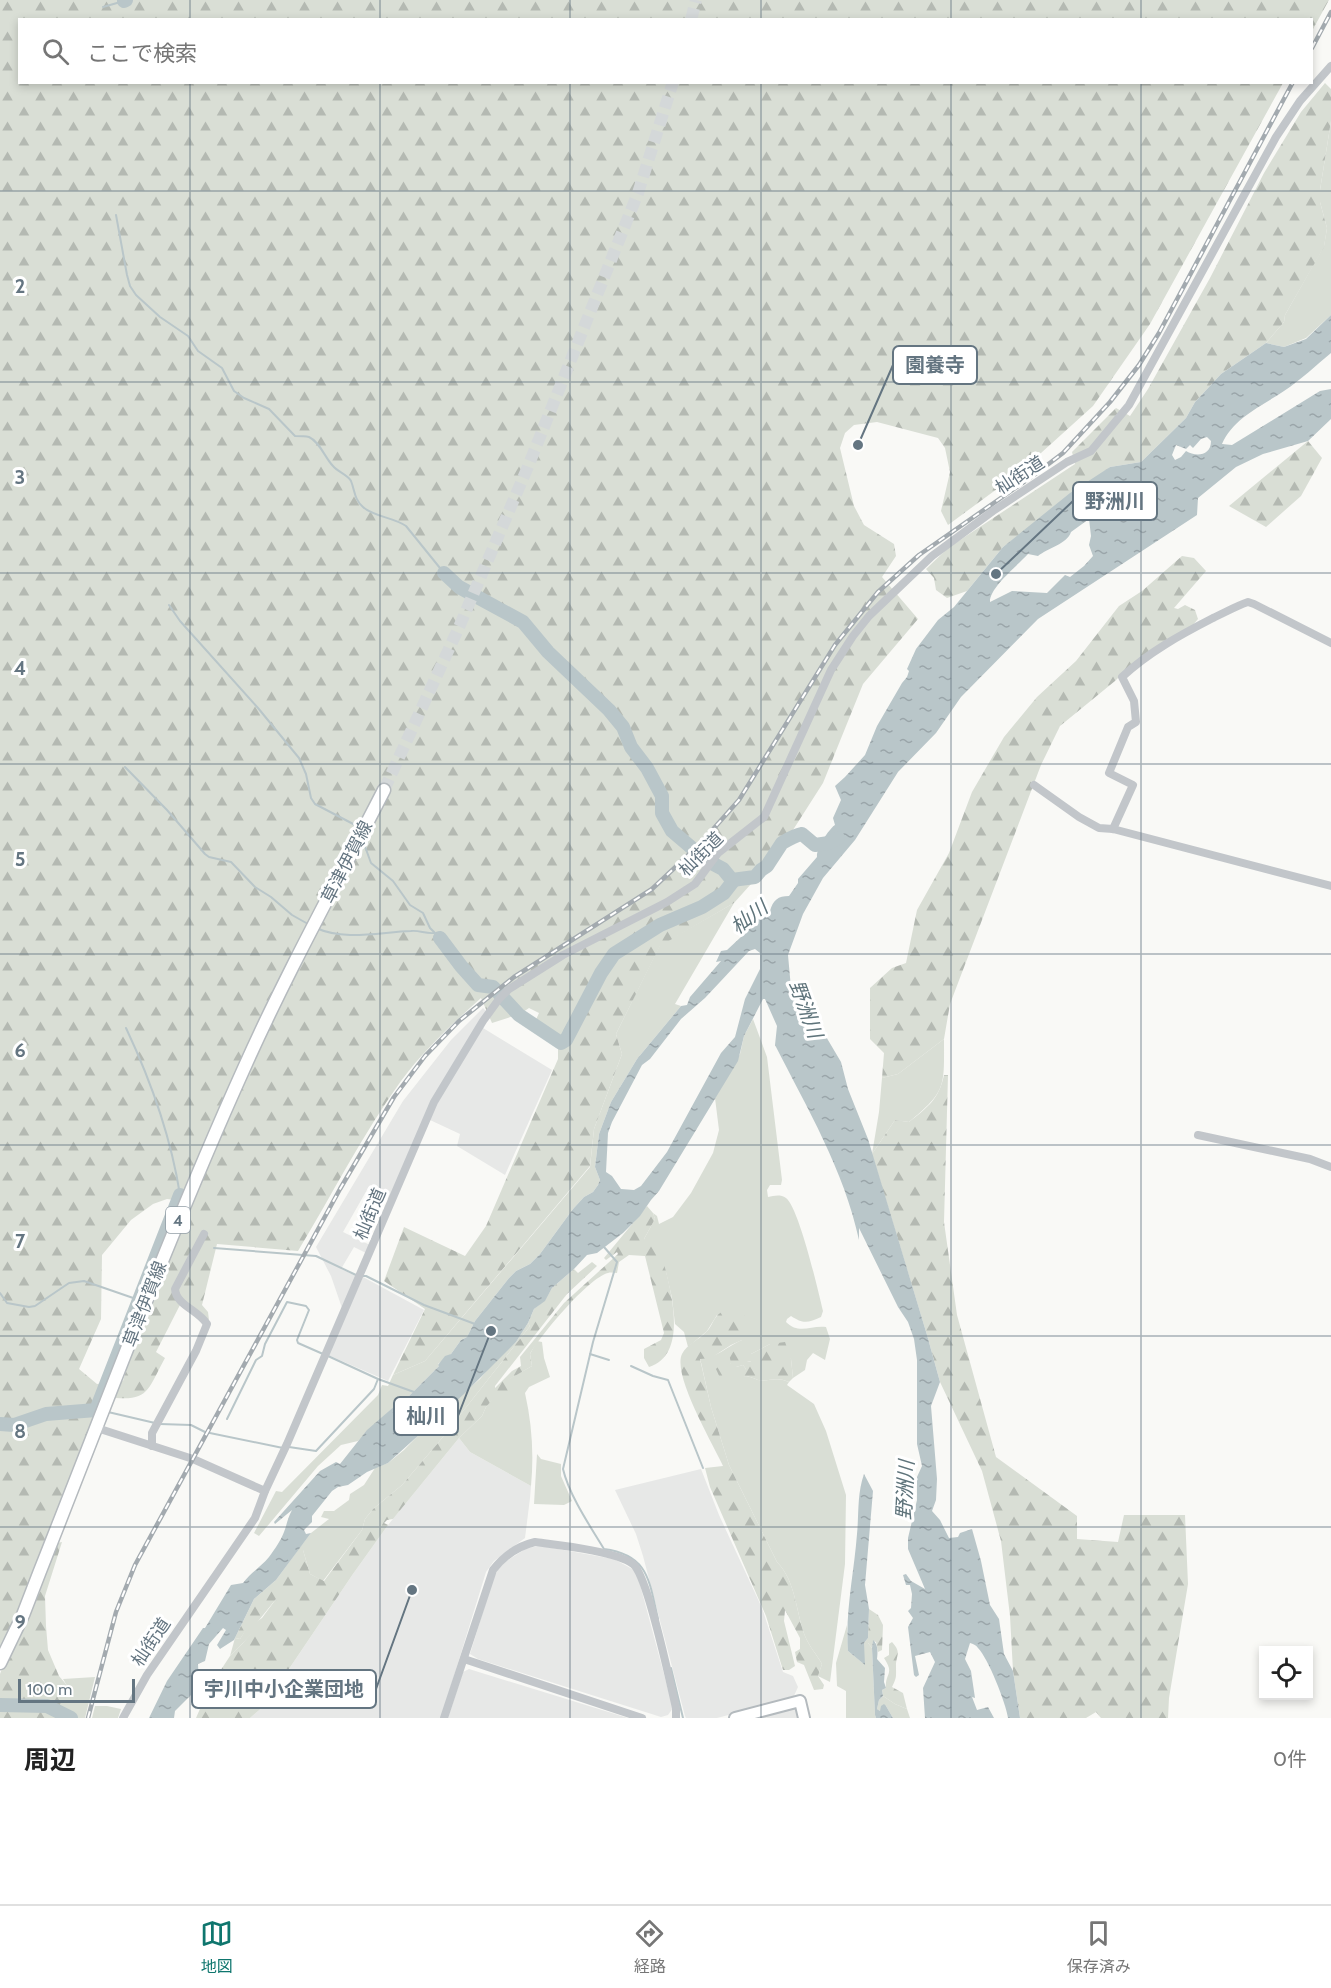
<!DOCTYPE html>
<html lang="ja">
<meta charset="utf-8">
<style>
body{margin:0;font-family:Cabin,"Noto Sans JP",sans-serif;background:#f6f6f6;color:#222}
.controls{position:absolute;right:18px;bottom:18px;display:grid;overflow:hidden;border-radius:0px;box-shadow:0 3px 9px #0003}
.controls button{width:54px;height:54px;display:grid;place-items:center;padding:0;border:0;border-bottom:2px solid #e0e0e0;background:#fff;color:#222;font:30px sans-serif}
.scale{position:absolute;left:18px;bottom:15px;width:117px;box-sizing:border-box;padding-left:6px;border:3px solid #647581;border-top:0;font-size:16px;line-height:21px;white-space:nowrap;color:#647581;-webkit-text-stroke:4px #fff;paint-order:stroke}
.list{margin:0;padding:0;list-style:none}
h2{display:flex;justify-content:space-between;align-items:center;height:78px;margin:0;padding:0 24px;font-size:26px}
h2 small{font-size:20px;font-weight:400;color:#767676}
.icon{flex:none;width:33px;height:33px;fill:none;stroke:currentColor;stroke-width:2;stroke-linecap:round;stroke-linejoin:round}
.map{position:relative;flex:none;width:1331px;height:1718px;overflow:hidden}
.search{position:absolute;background:#fff;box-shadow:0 3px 9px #0003;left:18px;right:18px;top:18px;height:66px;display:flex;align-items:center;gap:15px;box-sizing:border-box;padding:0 21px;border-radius:0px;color:#767676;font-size:22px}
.sheet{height:186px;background:#fff}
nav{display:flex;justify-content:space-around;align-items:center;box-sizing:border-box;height:84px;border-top:2px solid #e0e0e0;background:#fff;font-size:16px;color:#767676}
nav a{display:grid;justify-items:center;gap:3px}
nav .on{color:#0f766e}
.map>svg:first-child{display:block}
.built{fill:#e7e8e7}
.grass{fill:#d9ded5}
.forest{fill:url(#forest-firs);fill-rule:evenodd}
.water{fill:url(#water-ripples);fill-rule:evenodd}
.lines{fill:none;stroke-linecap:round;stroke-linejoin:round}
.stream{stroke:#b9c6c9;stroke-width:2}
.river{stroke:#b9c6c9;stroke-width:14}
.primary-tunnel{stroke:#d4d8d9;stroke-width:12;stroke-dasharray:12 6;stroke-linecap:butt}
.secondary-casing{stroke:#b4babe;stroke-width:14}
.primary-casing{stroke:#b5babe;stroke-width:15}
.street{stroke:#c2c6ca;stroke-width:8}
.secondary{stroke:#fff;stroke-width:10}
.primary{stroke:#fff;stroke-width:12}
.rail-casing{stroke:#a3aaaf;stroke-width:4.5}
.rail{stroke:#fff;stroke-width:2;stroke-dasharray:7;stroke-linecap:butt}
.grid{fill:none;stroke:#647581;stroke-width:1.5;stroke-opacity:0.55}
.labels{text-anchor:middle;stroke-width:6;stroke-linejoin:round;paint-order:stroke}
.shield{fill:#fff;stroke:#929ea7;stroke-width:1.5}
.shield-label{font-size:16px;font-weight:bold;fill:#647581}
.street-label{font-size:18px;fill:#647581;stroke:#fff}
.water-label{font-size:20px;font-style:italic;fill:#5f747b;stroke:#fff}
.grid-label{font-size:20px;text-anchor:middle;font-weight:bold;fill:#647581;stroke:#fff;stroke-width:6;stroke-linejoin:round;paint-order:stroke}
.leader{fill:none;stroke:#647581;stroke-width:2}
.callout-dot{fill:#647581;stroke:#fff;stroke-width:2}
.callout{fill:#fff;stroke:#647581;stroke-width:2}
.callout-label{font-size:20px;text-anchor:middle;font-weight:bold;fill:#647581}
</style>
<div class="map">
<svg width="1331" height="1718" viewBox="0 0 1331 1718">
<defs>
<pattern id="forest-firs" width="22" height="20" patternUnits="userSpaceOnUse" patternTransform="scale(1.5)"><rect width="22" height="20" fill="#d9ded5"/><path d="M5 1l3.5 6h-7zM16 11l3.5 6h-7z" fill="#b4b9b2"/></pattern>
<pattern id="water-ripples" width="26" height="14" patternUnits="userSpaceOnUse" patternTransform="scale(1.5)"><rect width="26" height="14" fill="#b9c6c9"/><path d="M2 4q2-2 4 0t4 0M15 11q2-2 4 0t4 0" fill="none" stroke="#9aa5a9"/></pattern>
</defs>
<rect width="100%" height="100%" fill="#f9f9f6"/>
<g class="built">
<polygon points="483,1008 486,1011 431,1102 390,1200 368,1188 343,1232 370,1245 366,1253 354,1247 341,1269 356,1276 342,1308 331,1276 316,1247 403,1101 451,1040"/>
<polygon points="483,1028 552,1070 505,1175 457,1146 460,1134 430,1120 436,1103"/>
<polygon points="363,1277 424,1310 388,1381 328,1355"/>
<polygon points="459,1438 470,1452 531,1486 530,1498 525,1538 494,1561 486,1572 441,1718 250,1718 264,1706 353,1574 388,1525"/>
<polygon points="701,1469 719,1515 762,1608 783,1672 793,1676 798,1687 793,1698 717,1718 686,1718 685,1716 643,1556 636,1534 615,1490"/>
<polygon points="541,1546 614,1559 634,1570 638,1577 673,1708 668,1715 661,1717 478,1659 470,1654 494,1576 503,1563 527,1548"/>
<polygon points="469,1669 628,1718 448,1718 463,1672"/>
<polygon points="796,1707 799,1718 755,1718"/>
</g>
<g class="grass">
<polygon points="1331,121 1331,315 1306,338 1284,347 1266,343 1284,322 1285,315 1324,246 1327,228 1320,202 1320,190"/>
<polygon points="734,903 675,1004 681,1006 637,1059 611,1102 599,1134 595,1167 600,1180 598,1185 593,1192 584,1197 573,1209 540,1254 530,1264 516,1271 509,1278 475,1321 467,1337 461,1340 451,1354 438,1364 439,1366 405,1400 396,1405 358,1441 341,1445 318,1466 259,1536 254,1533 276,1491 282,1492 378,1395 382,1385 388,1386 393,1375 425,1361 590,1167 594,1129 622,1054 616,1034 660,945"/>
<path d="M753,1019L767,1057L782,1180L781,1185H770L767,1190L768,1197C774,1196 780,1194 786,1198C799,1208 818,1290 823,1311L821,1317C808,1323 803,1324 791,1316L787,1319L786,1322C799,1335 811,1325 826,1327L830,1339L825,1360L813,1353L807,1360L805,1370L793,1378L791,1359L770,1344L751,1354L752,1362L747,1361L731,1363L728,1367H736L743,1365L746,1369L743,1376C749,1376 753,1378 758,1380C770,1382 775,1376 789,1382L787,1385L814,1404L826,1431L846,1495L845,1564L830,1682L818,1676L822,1664C817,1655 809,1646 805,1636C796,1613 796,1581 777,1562L729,1465L711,1407L700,1358C717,1358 726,1347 742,1340L717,1315L707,1331L688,1347L684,1332L675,1324L672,1298L666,1272L644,1239L655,1219L653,1213L657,1216L659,1224L673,1217L691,1193L713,1153L719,1130L715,1098L740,1054L744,1036Z"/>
<path d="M944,1039C944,1086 947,1091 909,1122L895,1120L872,1154L879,1112L882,1078L898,1074Z"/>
<polygon points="528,1323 530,1326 438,1443 402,1485 373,1509 365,1519 362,1530 323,1581 310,1574 303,1550 298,1550 311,1533 329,1519 321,1517 324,1511 334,1511 349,1500 350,1494 364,1485 375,1468 388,1463 404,1450 434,1419 480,1379 493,1363 516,1342"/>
<path d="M537,1341L542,1342L544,1358L550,1377L529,1387L525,1393C532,1424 534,1454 531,1486L470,1452L459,1438L482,1416L486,1407L507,1380L532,1366L530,1354Z"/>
<polygon points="537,1454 541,1459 561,1464 561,1476 572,1501 564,1505 534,1504"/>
<path d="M276,1599L278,1601C263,1620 248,1639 230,1656L235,1638L240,1639L246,1629L262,1618Z"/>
<polygon points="847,1625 848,1651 864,1664 864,1643 868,1643 872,1648 875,1715 876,1718 846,1718 846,1691 837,1686 836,1663"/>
<polygon points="95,1677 85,1718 56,1718 58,1704 69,1689 63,1679"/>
<polygon points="883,1696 895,1704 907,1709 910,1718 893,1718 886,1706 880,1711 877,1709 879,1700"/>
<polygon points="95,1706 107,1706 121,1709 118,1718 92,1718"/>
</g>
<g class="forest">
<path d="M0,0H1329L1312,31V20H20V82L1283,83L1150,324L1093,406L1020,472L948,525L941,511L950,472L945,448L938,438L877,422L854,425L845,433L840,448L854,506L864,525L894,544L896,556L882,577L918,619L863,684L823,783L777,855L734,903L660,946L616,1034L622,1054L594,1129L590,1166L425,1361L393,1375L425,1309L384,1281L404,1227L465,1256L486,1226L558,1059V1037L534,1024L539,1013L529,1008L520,1014L492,1023L481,998C452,1024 424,1050 401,1081C362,1135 332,1195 298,1251L217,1244L202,1305L208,1312L209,1320L180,1305L156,1352L165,1358C146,1393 149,1402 106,1397L16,1617L0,1652ZM167,1199L191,1202L129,1360L123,1381L97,1384L79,1369L101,1319L102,1255L131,1220L153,1204Z"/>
<polygon points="1325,83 1331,89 1331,121 1320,190 1320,202 1327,228 1324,247 1285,315 1284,322 1266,343 1221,374 1195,402 1186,418 1141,462 1110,467 1003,547 967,591 947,598 936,590 934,578 926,569 948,548 1075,464 1072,452 1116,408 1130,416 1148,389 1210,278 1264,173 1301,112"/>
<polygon points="1308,441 1322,458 1301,496 1266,527 1229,506"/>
<polygon points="1182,556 1194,558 1206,571 1174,608 1178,609 1185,605 1195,610 1198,619 1192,626 1130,666 1115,681 1060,726 1041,765 950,1004 944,1039 898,1074 882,1078 884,1053 870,1039 870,988 892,968 906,963 917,910 949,853 972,792 1004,737 1037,697 1076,661 1119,606 1142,591"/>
<path d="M944,1075H948L944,1222L957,1315L996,1457L1077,1516V1539L1118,1542L1124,1515H1185L1188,1584L1169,1698L1168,1718H1101L1096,1712L1086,1718H1020L1013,1671L1010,1616L1001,1541L982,1471L940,1382L927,1335L872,1154L895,1120L909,1122C928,1107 939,1099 944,1075Z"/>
<path d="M647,1206L653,1213L655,1219L644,1239L658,1242C666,1273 694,1353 649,1367L644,1358V1349L661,1340L664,1333L645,1256L629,1255L619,1262L617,1273C614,1273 611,1272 608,1273C588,1278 540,1336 530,1354L532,1366L508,1380L512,1388L506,1398L493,1399L486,1407L482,1416L459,1438L393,1519L387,1520L384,1523L388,1525L353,1574L264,1706L250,1718H196L209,1688L230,1656L243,1643L277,1601L276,1599L251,1630H246L240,1639L235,1638L254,1599L276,1580L298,1550H303L310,1574L324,1581L362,1530L365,1519L373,1509L402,1485L438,1443L530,1326L528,1323L534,1309L545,1300L552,1288L574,1269L578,1273L592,1262L597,1266L567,1294L495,1386V1388L512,1371L521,1366L520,1357L564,1303L618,1254L617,1252L606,1260L604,1258Z"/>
<path d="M746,1306L742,1340L731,1345L711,1358L700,1359L711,1407L729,1465L777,1562C796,1581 796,1613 805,1636C809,1646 817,1655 822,1664L818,1676L824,1685L823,1689L814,1690L804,1665L797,1662L795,1652L800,1649V1638L785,1610L784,1621L795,1666L789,1670H783L766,1616L710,1487L705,1468L723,1466C713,1444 672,1375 682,1354C687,1344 699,1340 706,1332C711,1328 712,1322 716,1317C723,1308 735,1307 746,1306Z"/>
<path d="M785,1342L791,1359L793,1378L789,1382C775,1376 770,1382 758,1380C753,1378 749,1376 743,1376L742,1373L746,1369L743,1365L736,1367H729L732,1377L729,1381L721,1380L716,1369L724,1361L729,1364L731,1363L729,1354L733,1349L747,1361L751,1362V1354L770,1344Z"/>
<polygon points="62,1542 45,1596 46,1626 48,1650 59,1676 71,1690 60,1704 57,1718 0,1718 0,1674 8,1652 30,1614 57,1543"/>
<polygon points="869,1609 878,1615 883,1625 882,1650 878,1652 876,1642 873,1641 872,1648 868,1643 864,1643 868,1638"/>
<path d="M892,1642C902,1653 896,1655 896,1666C896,1677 897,1677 892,1687L903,1693L907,1709L895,1704L883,1696L882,1690L886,1688C885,1672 895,1675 884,1658L889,1655V1644Z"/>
</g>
<g class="water">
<path d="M1331,315V353C1316,365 1301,380 1284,391C1262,406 1233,418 1222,444L1232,445L1320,391L1331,389V419L1308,441L1263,454L1236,467L1198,498L1197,515L1038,619L961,697L936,733L898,772L855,840L823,878L803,914L788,955L791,988L815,1018L841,1062L848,1089L868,1139L927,1335L940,1382L931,1406L937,1479L936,1500L932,1511L940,1520L949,1538L958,1537L960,1533L972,1529L981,1561L990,1605L999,1619L1004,1654L1013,1671L1020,1718H1008C1006,1703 988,1658 978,1648C976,1645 973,1644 970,1643L965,1659L971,1671L975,1698L972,1697L977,1710L988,1707L994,1718H925L923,1688L935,1662L930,1652L915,1656L919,1675L916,1677L914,1675L908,1627L913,1618L908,1611L911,1608L912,1594L910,1585H906L903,1575L906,1574L911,1581L925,1589L908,1549V1538L917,1500V1477L922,1466L917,1444V1360L914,1339L908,1322L898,1307L859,1228V1240C844,1170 807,1108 775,1045L777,1026L765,999H763L744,1036L738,1061L659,1191L651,1200L640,1216L623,1233L597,1253L587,1255L574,1269L552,1288L545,1301L534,1309L528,1323L516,1342L464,1394L388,1463L367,1472L348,1485L338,1487L332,1491L312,1516V1522L304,1530L306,1534L311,1533L276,1580L254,1599L234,1640L220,1649L217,1645L226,1630L223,1628L209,1644L205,1661L198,1664L199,1687L175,1711L174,1718H149L167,1681L203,1628H205L231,1585L243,1583C250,1573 261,1567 269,1557C275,1549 281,1540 284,1532C287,1524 288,1517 292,1510L275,1524L274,1522L320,1471L336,1462L340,1464L367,1430L396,1405L405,1400L439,1366L438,1365L445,1356L451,1354L461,1340L467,1337L475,1321L509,1278L516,1271L530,1264L540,1254L573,1209L584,1197L593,1192L598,1185L600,1180L595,1167L599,1134L611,1102L637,1059L681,1006L687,1005L690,997L721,961L716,962L721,951L727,950L741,937L752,921L770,911C773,900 778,896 789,896L798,883V879L817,857C816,849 828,830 835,825L833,818L841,800L835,786L845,777L865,755L877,726L902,683L907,677L909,671L907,669L916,649L938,620L954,607L1003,547L1070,493L1110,467L1141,462L1186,418L1195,402L1221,374L1266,343L1284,347L1306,339ZM1207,437L1211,441C1211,456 1196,457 1186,451L1181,457L1175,460L1172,455L1176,445L1186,449L1190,445L1193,448L1201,439ZM1089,519L1091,536L1089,545L1093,556L1084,566L1070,577L1065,575L1047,593L1012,591L990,602C989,588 1018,565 1028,554L1038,556C1048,548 1067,544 1071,532ZM755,949L760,953V969L745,999L735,1037L721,1053L667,1152L641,1186L634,1190L621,1189L612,1176L606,1172L608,1133L612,1122L642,1065L650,1059L681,1019L705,998L749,951Z"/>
<path d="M864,1474L873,1491L865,1585L869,1609L868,1638L864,1643L865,1665L848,1651C845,1612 854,1573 857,1534C859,1514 857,1494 864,1474Z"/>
<path d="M873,1640C878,1644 878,1652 877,1659L885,1668L884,1682L886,1688L882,1690L883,1696L879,1700L877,1709L880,1711L881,1706L884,1704L886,1706L893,1718H876L875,1715L872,1648Z"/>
</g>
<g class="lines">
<g class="stream">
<polyline points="103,7 124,1"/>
<path d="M116,215L127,275L130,286L136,295L160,317L188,336L198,351L222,368L234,391L244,398L269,409L295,436C299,436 305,436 309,437C320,442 325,458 333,466C338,472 348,475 351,481C355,491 354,499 363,507C374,517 393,517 406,526L444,573"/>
<polyline points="169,605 180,621 258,708 299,758 306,774 311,798 315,804 357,826 359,830"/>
<polyline points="125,767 167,810 205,854 209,857 231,862 255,887 271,897 292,915 308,924"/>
<polyline points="363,841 371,863 393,881 410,905 423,913 430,928 440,938"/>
<path d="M316,928C345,941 380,932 411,931C419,930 426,934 434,933"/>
<path d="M126,1028C151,1081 171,1137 180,1195"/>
<path d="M604,1247L617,1262L593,1342L563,1469C569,1495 590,1526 604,1549C649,1555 649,1581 658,1619"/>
<polyline points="214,1248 316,1256 356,1275"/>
<polyline points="362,1276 366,1276 424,1305 475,1324"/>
<polyline points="0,1293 7,1303 29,1307 35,1306 69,1283 84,1281 139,1300"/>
<polyline points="590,1354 609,1360"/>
<polyline points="328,1356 378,1379 414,1392"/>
<polyline points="631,1366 653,1376 668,1380 703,1468"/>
<polyline points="108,1412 155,1423"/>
<polyline points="227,1419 256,1360 262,1356 265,1344 287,1302 306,1306 309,1310 297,1340 298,1343 323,1354"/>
<polyline points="160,1424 191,1425 205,1432 283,1448"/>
<polyline points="289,1447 316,1451 374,1389 378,1379"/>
<polyline points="671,1668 683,1718"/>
</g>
<g class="river">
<polyline points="124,1 126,0"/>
<path d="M444,573L459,587L523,622L548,652L609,710L623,727L631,747L647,768L662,796V813L672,831L706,860L723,869L732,880L755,877L761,870L767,866L782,843C787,840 796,835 802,834L815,845L829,843L838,838"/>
<polyline points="440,938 461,966 478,985 493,987 519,1015 561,1043 566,1040 601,973 614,954 660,925 702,907 724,893 734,880"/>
<polyline points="0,1424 14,1425 46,1414 96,1410 180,1195"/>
<polyline points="0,1705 47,1706 71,1718"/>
</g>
<g class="primary-tunnel">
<polyline points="691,20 696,0"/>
<polyline points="384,790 460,625 527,469 638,193 673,82"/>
</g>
<g class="secondary-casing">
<polyline id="secondary" points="735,1718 800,1701 804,1718"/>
</g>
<g class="primary-casing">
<path id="primary" d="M0,1663L23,1615L40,1571C107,1402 170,1232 245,1066C287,972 337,882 384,790"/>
</g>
<g class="street">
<polyline points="1034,785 1079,817 1099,828 1113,829 1331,886"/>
<path d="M1113,829L1133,785L1109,773L1128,727L1136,722L1134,701L1122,677C1149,652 1180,635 1213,618C1224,613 1236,606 1248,602L1254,604L1331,643"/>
<polyline points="1198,1135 1310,1159 1331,1167"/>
<polyline points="97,1428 193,1459 265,1491"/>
<path d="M152,1446V1433L196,1351L207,1324C198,1310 176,1305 175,1289L204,1234"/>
<polyline points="464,1659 642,1718"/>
<polyline points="123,1718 147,1675 255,1518 265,1491 287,1444 434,1102 483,1021 499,999 509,989 563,955 667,902 695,884 718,853 764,817 831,670 853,636 869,616 932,556 993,511 1067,462 1091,451 1129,405 1276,137 1300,101 1331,66"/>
<path d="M444,1718L493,1570C503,1557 518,1546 535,1542C557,1545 616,1551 633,1564C648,1576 670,1683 676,1708V1718"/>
</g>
<use href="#secondary" class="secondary"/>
<use href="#primary" class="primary"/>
<g class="rail-casing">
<g id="rail">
<polyline points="1312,48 1331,12"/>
<polyline points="88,1718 116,1612 135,1565 340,1189 394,1097 425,1056 459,1021 514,977 652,889 699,845 739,800 835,645 878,592 919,555 1034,475 1063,453 1110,402 1139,365 1159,333 1293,82"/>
</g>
</g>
<use href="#rail" class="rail"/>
</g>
<path class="grid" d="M190,0V20M380,0V20M570,0V20M761,0V20M951,0V20M1141,0V20M190,82V1718M380,82V1718M570,82V1718M761,82V1718M951,82V1718M1141,82V1718M0,191H1331M0,382H1331M0,573H1331M0,764H1331M0,954H1331M0,1145H1331M0,1336H1331M0,1527H1331"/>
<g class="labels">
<rect class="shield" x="166" y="1207" width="24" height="26" rx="4.5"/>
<g class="shield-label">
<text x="178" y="1226">4</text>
</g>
<g class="street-label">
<text transform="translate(1020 475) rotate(-33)" y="6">杣街道</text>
<text transform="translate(701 854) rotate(-45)" y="6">杣街道</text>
<text transform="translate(347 862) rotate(-63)" y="6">草津伊賀線</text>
<text transform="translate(370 1214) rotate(-67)" y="6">杣街道</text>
<text transform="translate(145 1304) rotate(-69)" y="6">草津伊賀線</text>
<text transform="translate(151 1642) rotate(-56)" y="6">杣街道</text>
</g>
<g class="water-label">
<text transform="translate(749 917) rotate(-37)" y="7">杣川</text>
<text transform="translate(806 1009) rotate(70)" y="7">野洲川</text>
<text transform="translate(905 1490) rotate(-87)" y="7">野洲川</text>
</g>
</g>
<g class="grid-label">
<text x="20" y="293">2</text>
<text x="20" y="484">3</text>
<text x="20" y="675">4</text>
<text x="20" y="866">5</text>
<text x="20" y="1057">6</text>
<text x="20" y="1248">7</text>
<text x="20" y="1438">8</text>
<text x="20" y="1629">9</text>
</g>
<path class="leader" d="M858 445L893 365M996 574L1073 501M491 1331L458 1416M412 1590L376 1689"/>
<g class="callout-dot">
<circle cx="858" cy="445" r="6"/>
<circle cx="996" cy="574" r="6"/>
<circle cx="491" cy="1331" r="6"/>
<circle cx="412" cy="1590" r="6"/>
</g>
<g class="callout">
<rect x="893" y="346" width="84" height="38" rx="6"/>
<rect x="1073" y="482" width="84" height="38" rx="6"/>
<rect x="394" y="1397" width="64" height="38" rx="6"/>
<rect x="192" y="1670" width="184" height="38" rx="6"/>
</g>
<g class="callout-label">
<text x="935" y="372">園養寺</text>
<text x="1115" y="508">野洲川</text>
<text x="426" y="1423">杣川</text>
<text x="284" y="1696">宇川中小企業団地</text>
</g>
</svg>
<div class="controls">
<button><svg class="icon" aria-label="locate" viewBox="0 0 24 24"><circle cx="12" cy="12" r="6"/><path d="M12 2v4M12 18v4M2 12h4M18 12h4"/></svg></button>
</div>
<div class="scale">100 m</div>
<div class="search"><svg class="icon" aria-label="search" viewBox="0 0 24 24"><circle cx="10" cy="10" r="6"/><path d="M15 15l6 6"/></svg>ここで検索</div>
</div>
<section class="sheet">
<h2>周辺<small>0件</small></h2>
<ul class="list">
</ul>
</section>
<nav>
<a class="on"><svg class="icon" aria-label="map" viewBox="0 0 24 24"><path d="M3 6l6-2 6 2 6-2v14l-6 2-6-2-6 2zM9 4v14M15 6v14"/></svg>地図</a>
<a><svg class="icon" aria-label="directions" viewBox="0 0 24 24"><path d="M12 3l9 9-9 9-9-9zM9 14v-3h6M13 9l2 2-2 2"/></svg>経路</a>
<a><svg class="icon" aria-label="saved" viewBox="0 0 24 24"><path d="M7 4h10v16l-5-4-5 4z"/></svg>保存済み</a>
</nav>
